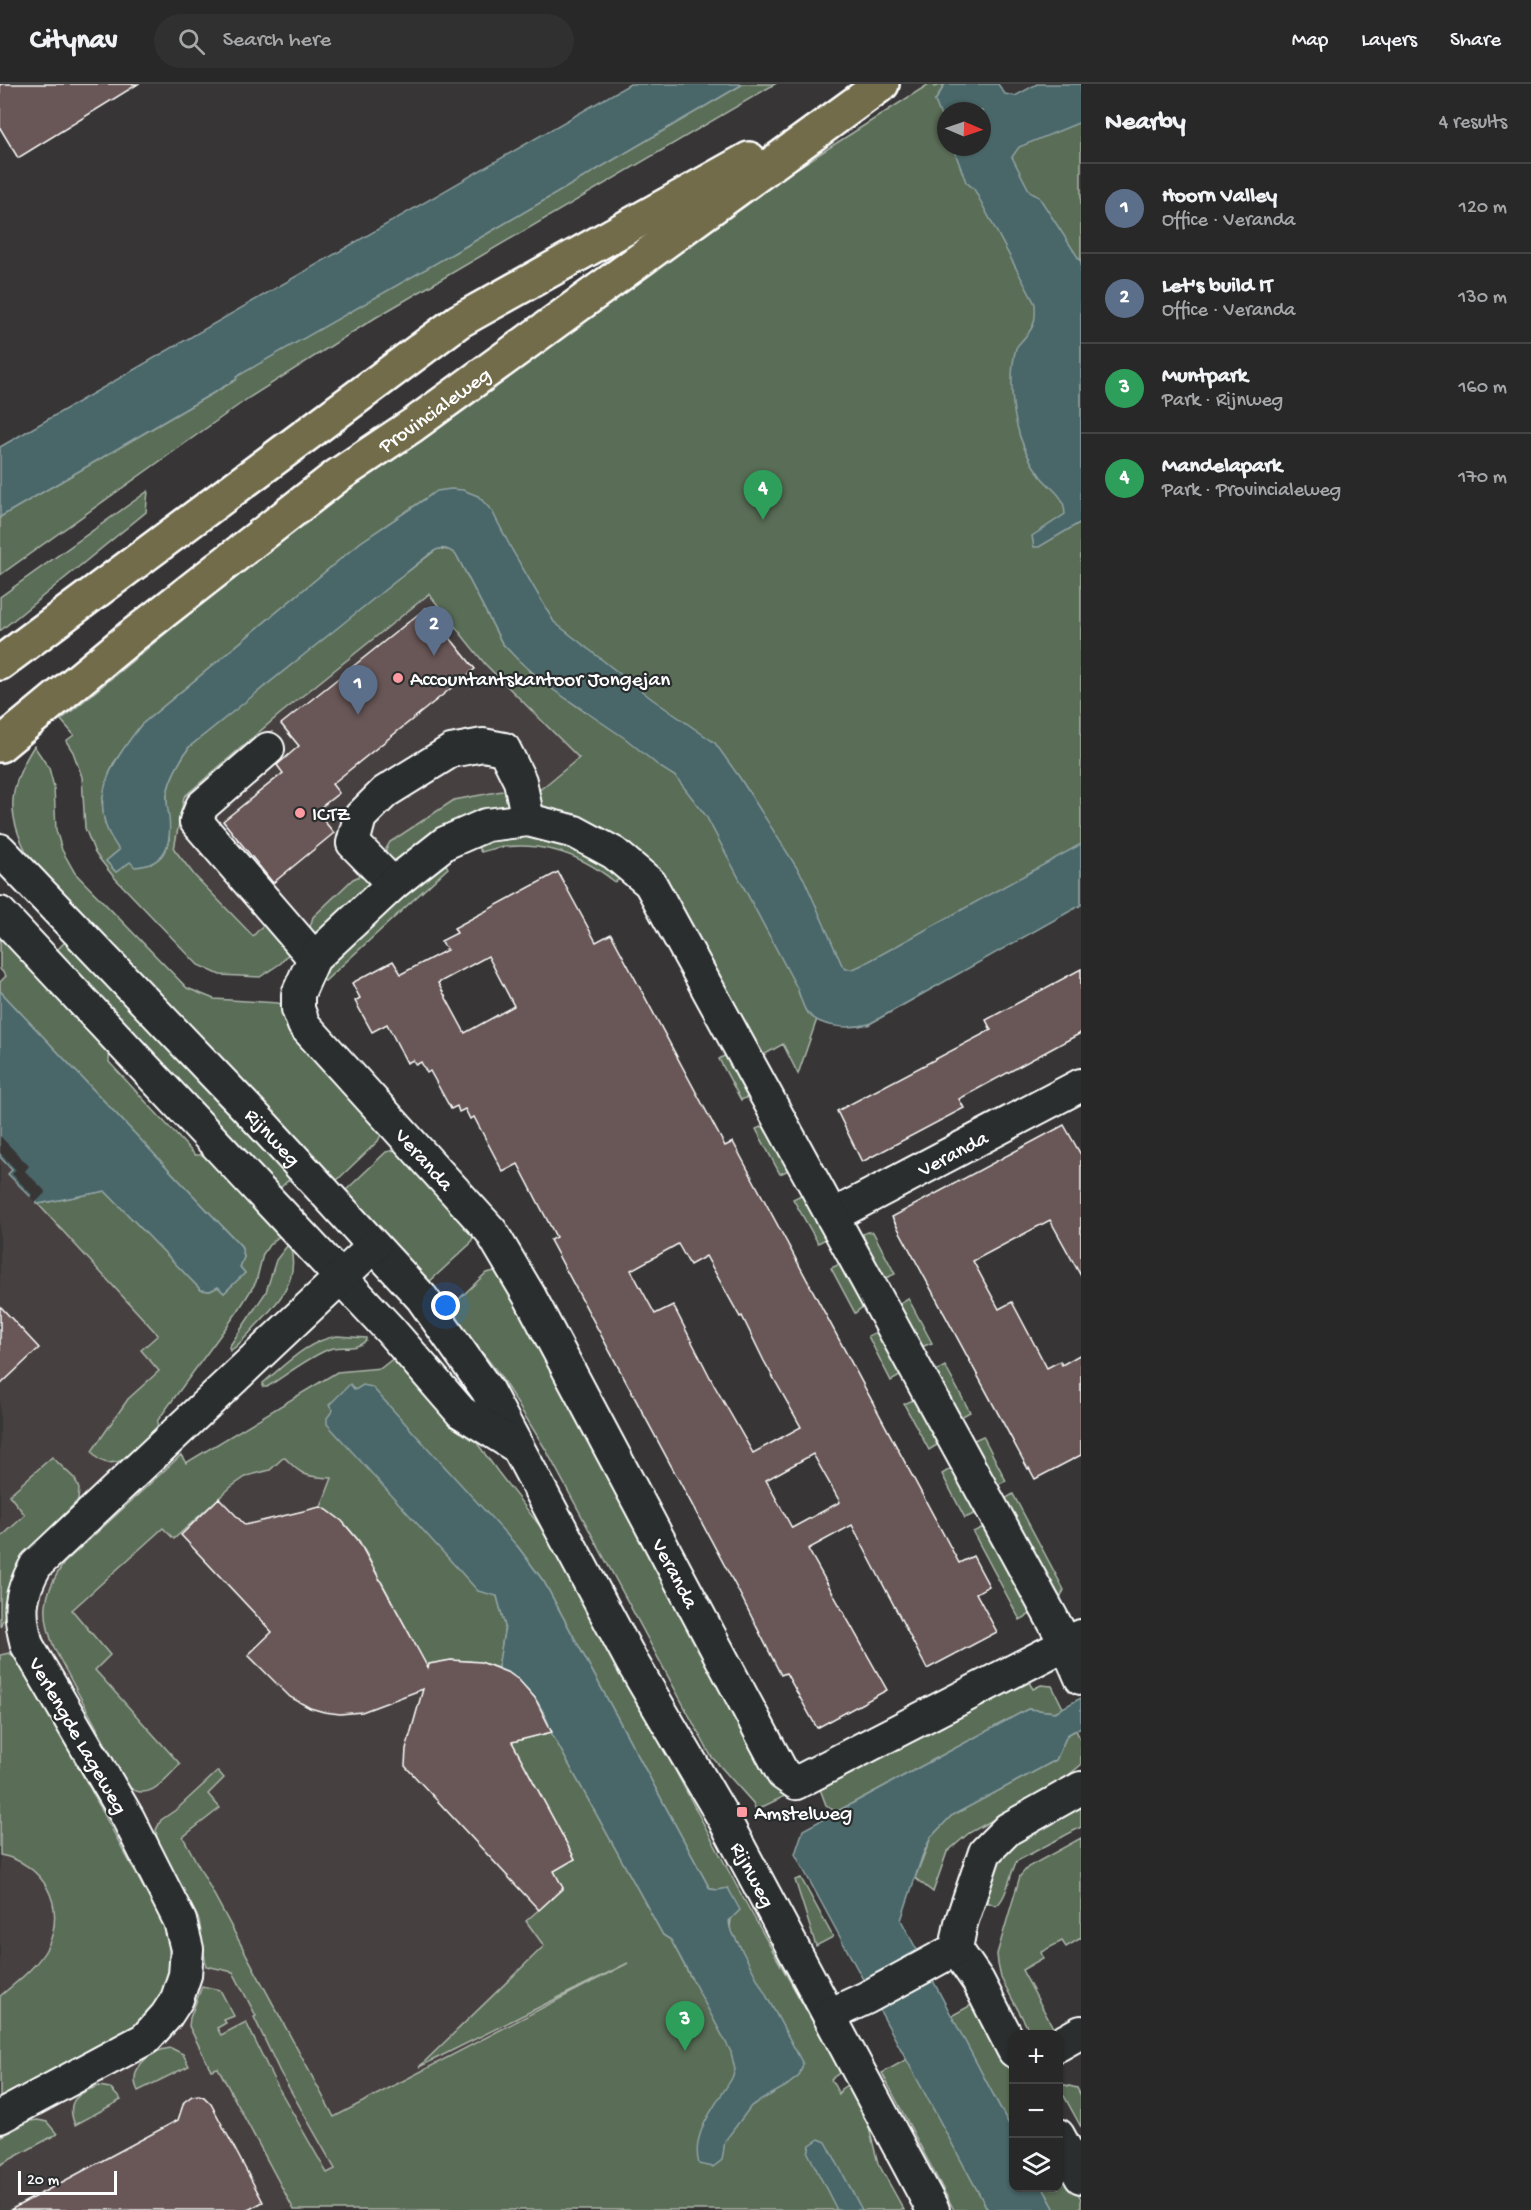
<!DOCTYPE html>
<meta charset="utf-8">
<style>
body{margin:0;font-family:"Gochi Hand",sans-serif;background:#313030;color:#f1f3f6}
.controls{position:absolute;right:18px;bottom:18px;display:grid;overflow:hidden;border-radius:12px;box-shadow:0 2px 4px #0004}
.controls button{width:54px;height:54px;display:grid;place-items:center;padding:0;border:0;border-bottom:2px solid #454445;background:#292828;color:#f1f3f6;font:30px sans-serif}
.compass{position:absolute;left:937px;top:18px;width:54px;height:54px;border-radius:50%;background:#292828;box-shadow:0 2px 4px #0004;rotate:92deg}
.scale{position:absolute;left:18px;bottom:15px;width:99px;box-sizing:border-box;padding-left:6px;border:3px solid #fff;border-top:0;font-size:16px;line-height:21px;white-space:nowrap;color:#fff;-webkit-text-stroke:4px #2a2d2e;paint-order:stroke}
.you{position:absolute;left:446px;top:1222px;width:21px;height:21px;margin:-15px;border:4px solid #fff;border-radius:50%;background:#1a73e8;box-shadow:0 0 0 9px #1a73e833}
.badge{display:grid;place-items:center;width:39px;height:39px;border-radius:50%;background:#ff9aa2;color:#fff;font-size:20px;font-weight:700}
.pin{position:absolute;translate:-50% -50px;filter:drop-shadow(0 2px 3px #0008)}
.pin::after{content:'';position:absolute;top:32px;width:21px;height:18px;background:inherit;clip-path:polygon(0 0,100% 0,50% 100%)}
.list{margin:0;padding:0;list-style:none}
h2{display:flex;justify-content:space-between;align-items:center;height:78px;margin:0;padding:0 24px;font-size:26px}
h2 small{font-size:20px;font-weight:400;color:#a5a6a8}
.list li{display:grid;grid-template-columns:39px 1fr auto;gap:18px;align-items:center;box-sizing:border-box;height:90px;padding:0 24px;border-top:2px solid #454445}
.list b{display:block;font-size:22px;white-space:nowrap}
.list p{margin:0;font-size:20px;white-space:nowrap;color:#a5a6a8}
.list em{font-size:20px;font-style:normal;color:#a5a6a8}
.icon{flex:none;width:33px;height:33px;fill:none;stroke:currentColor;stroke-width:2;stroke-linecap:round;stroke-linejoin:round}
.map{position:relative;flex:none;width:1081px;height:2126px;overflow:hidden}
header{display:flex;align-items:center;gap:36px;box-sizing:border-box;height:84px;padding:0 30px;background:#292828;border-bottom:2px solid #454445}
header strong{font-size:28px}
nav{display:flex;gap:33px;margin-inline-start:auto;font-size:21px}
.search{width:420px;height:54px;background:#313030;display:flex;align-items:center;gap:15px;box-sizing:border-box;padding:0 21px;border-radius:33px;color:#a5a6a8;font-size:22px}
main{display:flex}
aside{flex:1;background:#292828}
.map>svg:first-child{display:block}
.built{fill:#463f40}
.green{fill:#5a6d57;stroke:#acb6ab;stroke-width:1.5;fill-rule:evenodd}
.water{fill:#486668;stroke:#91a3a4;stroke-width:1.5}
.pier{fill:#373536}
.building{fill:#695656;stroke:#fff;stroke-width:1.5;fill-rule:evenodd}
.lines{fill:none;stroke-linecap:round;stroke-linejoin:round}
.minor-casing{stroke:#fff;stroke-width:36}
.major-casing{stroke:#fff;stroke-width:38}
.minor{stroke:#2a2d2e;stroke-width:32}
.major{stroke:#726c4b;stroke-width:33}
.poi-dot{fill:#ff9aa2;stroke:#2a2d2e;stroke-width:2}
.labels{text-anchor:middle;stroke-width:4.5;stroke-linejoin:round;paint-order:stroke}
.street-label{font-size:21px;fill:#fff;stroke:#2a2d2e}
.poi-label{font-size:21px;fill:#fff;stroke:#2a2d2e;text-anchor:start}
</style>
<header>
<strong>Citynav</strong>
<div class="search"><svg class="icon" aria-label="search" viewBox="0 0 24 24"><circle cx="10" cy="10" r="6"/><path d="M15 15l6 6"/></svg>Search here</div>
<nav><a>Map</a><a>Layers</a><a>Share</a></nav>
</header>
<main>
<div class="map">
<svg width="1081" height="2126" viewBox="0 0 1081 2126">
<rect width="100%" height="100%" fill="#373536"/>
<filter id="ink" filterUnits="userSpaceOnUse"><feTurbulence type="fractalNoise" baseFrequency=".0167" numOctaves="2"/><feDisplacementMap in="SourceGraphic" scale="12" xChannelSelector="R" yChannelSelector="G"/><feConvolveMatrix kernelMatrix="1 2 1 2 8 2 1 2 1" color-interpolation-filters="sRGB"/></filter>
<g filter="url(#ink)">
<g class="built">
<polygon points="429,509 484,579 613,647 542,725 380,779 281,879 195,792 174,765 184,713 280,630"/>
<polygon points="0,1073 12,1086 8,1090 105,1107 201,1262 132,1331 184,1391 327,1340 333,1394 321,1423 345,1440 360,1458 415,1561 424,1582 457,1575 473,1576 493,1581 519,1596 535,1614 545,1630 551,1648 512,1658 575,1775 563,1804 526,1837 544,1862 421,1981 671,1856 348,2126 0,2126"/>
</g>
<g class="green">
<polygon points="743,0 775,0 375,234 250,313 0,491 0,433 236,296 235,293 466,162"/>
<path d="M929,0H932L934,3L945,0L935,17L946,39V63H982L1081,5V819L868,941L798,907L806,927L817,935L798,990L783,960L760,973L626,760L604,745L580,735L542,725L532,712L579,674L485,580L429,510L280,630L184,713L174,765L195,792L253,852L267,837L292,866L281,879L260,893L220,891L198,881L113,792L95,769L85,744L82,693L73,668L66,657L74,651L61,636L246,483L395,368L755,111ZM432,410L585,628L535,592L502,559L457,472L451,466L437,465L325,552L189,663C180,677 169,694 167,711C164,740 182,759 151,780L130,778L116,788L106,777L119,766L105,740L102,717L108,693L113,680L141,641L361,458Z"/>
<polygon points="148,407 146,428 0,547 0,513"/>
<path d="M34,662L49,684L54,703L56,746L62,766L75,789L187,904L214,915L278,919L285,922L380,1045L381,1051L378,1057L333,1100L28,771C5,729 9,701 34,662Z"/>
<polygon points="507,706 515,722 393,781 386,775 386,765 390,758 454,716"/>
<path d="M520,750L561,755L623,793L615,798C577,767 530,753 481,768L476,760L478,757Z"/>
<polygon points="444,776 448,784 325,897 317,893 325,881"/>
<polygon points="362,791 372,800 316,854 309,846 313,833 353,795"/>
<path d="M0,845L110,959L109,978L195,1071H215L283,1149L269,1161L263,1170L256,1198L238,1227L158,1336L157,1344L123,1376C111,1381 98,1380 92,1367L128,1315L159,1287L141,1266L158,1251L38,1120L105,1107L201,1206L210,1207L218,1203L224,1209L245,1189L240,1183L244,1173L241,1162L0,907V898L6,892L0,885Z"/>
<polygon points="67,856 219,1020 296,1089 277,1107 54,869"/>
<polygon points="727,970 750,1012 741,1016 719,975"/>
<polygon points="765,1041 789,1086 780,1090 756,1045"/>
<polygon points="395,1066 403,1068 475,1149 470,1160 427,1200 343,1109 386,1068"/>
<polygon points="803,1110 827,1151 826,1155 818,1159 793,1115"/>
<polygon points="867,1148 873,1148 895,1190 886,1194 883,1193 864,1154 863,1150"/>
<path d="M287,1162H290C301,1197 276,1221 254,1244C247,1252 239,1261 230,1267L229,1263L266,1208L276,1176Z"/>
<polygon points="840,1180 842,1180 865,1221 855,1229 831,1184"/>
<polygon points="504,1185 785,1712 756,1726 753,1719 711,1672 546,1366 499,1290 450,1227 446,1215 458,1216 486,1189"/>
<polygon points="908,1214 932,1259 921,1263 899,1222 900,1219"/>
<polygon points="876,1248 880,1249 901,1289 900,1292 891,1297 868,1252"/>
<path d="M337,1252L366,1254V1256C356,1268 340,1260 327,1266C306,1275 286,1291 267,1303H263V1299C286,1280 307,1257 337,1252Z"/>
<path d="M400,1269L459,1334L498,1388L557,1464L742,1812L841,1988L831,1995L839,2010L841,2005L847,2001L867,2036L878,2079L904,2126H294L218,1984L211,1986L189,1942L190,1934L202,1902L220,1906L234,1932L224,1936L226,1939L217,1944L221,1951L246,1938L274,1996L327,2089L335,2085L280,1988L254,1933L256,1932L233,1888L206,1882L199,1836L157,1755L156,1746L161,1736L177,1725L218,1687L224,1694L208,1710L220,1724L183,1753L334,2033L628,1879L419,1983L544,1862L526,1837L563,1804L554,1787L575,1775L512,1658L551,1648L663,1851L671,1856L691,1894L742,1867L730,1844L733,1815L728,1804L718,1806L710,1805L544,1498L518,1463L350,1301L497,1512L505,1542L498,1584C473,1574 450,1574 424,1582L415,1560L360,1458L345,1440L321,1423L332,1394C306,1393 302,1392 284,1373L270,1386L247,1392L231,1403L174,1455L163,1444L72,1526L110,1571L95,1586L180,1680C166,1694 149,1720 128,1702L55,1566C41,1531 42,1511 64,1479L181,1371L186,1379L337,1288L381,1284Z"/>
<polygon points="945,1282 970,1328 961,1333 958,1332 935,1290 936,1287"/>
<polygon points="913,1316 916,1316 938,1358 937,1361 929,1366 904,1320"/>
<polygon points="983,1352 1006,1397 997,1401 973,1359 974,1356"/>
<polygon points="52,1373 75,1395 79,1405 78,1416 33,1463 0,1543 0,1454 25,1431 9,1411"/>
<polygon points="950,1385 953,1385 975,1427 974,1430 965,1434 942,1390"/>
<polygon points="1013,1410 1064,1506 1058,1519 1003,1416"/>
<polygon points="981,1444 984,1445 1031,1530 1020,1536 973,1448"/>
<path d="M9,1569L21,1576L163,1840C178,1885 171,1913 133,1942L0,2014V1912C17,1898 38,1882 48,1862C67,1821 43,1779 0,1771V1571Z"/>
<polygon points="1027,1595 1033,1605 1041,1601 1052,1602 1063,1624 1055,1628 1028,1625 836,1728 826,1721 820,1705"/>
<polygon points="1076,1646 1081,1657 1081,1681 1056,1701 969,1749 947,1768 933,1808 915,1794 931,1753 951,1732 1056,1676 1067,1651"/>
<path d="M1081,1722V1743L1017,1777C1009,1790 1008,1813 996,1822L985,1817L999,1773L1018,1756Z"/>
<polygon points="1081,1754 1081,1854 1066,1863 1062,1857 1041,1868 1043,1874 1022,1886 1056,1949 1031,1950 1001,1894 998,1880 997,1870 1020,1792 1028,1783"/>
<polygon points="801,1794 833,1853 816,1862 795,1796"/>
<polygon points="975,1919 1013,1990 1013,2048 951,1932"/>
<path d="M171,1964L183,1970L189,1982L138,2007C127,1985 150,1966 171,1964Z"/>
<polygon points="907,1975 988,2126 954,2126 882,1989"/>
<polygon points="1061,2000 1077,2004 1081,2012 1081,2043 1064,2012 1059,2010 1059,2001"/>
<path d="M99,2002L110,2004L121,2016L75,2041C65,2017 77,2009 99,2002Z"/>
<polygon points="38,2036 47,2038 57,2050 0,2081 0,2053 30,2037"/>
<polygon points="1059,2074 1081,2115 1081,2126 1055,2126 1043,2104 1058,2104"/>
</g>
<g class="water">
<polygon points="630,0 743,0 466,162 236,293 237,295 0,433 0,363"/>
<path d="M945,0H998L1005,10L1015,12L1037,0H1081V38L1019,63L1012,73L1030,108L1039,113L1081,178V438L1039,463H1034L1032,452L1065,430C1064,410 1053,407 1041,393C1029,377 1020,357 1016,338C1011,316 1010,286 1016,264C1018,260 1022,257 1025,253C1035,242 1036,235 1035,220L974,105L966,98L953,63H982V27H946V45L935,17Z"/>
<path d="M451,405L463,406L478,412L492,427L512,466L554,538L652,615L715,659L740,694L804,795L842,881L846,885H853L862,881L1081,760V821L869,940C850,945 820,945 806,927C802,921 800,911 797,904L706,732L676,693L660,683L626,655L555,607L518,576L502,559L457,472C450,465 441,462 432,468L189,663C180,677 170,693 167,710C166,717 168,726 169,733C172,761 165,781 135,783L130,778L116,788L106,777L119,766C114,758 108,750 106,742C93,703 119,669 141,641L361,458L437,407Z"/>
<polygon points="0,907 241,1162 244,1173 240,1183 245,1189 224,1209 218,1203 210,1207 201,1206 105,1107 38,1120 8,1090 12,1086 0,1073"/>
<path d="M350,1300L355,1306L363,1301L372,1303L518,1463L544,1498L710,1805L718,1806L728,1804L740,1826L729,1837L730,1844L803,1980L799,1992L786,2002L751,2022L725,2057L722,2076L713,2083L699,2080C690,2049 717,2020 732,1994L735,1986L731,1968L671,1856L663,1851L551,1648C543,1618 525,1598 498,1584L505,1542L497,1512L478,1507L327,1340V1334L333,1326L329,1321Z"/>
<polygon points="1081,1614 1081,1643 1067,1651 1056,1676 951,1732 931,1753 923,1770 901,1836 1013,2048 1014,2104 1043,2104 1055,2126 988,2126 795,1770 803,1746 1028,1625 1055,1628"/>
<polygon points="819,2055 826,2058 862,2126 837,2126 808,2069 810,2061"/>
</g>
<polygon class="pier" points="0,1052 29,1082 25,1087 46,1108 35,1119 30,1113 32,1111 12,1090 16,1086 0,1069"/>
<g class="building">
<polygon points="0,0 138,0 18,74 0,44"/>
<polygon points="426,524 475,585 332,700 339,709 316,727 334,749 273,799 223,737 283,689 277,681 299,662 281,640"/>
<path d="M558,788L596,858L611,850L725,1062L733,1058L959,1479L973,1472L989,1502L976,1509L997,1548L927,1585L852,1441L808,1465L887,1606L817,1644L786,1589L781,1591L741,1512L550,1156L556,1153L518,1080L503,1088L474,1033L470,1035L465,1025L459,1028L457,1022L451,1025L430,987L427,989L421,978L416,981L413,976L407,979L387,940L372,948L355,917L360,914L352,899L393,877L401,890L447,866L441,857L457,849L454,844ZM488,872L514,922L465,949L438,899ZM678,1160L690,1181L706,1172L740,1233L742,1232L764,1277L801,1343L753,1369L714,1301L673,1221L655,1230L631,1186ZM813,1370L840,1418L792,1444L766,1396Z"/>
<polygon points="1081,885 1081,949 959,1015 964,1024 862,1078 837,1027 991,946 986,936"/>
<polygon points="1064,1041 1081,1071 1081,1192 1050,1136 973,1177 999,1225 1012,1218 1047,1284 1060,1277 1062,1281 1081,1270 1081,1371 1035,1395 1029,1384 1028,1385 892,1133"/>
<polygon points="0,1222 39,1264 0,1301"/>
<polygon points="219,1414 245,1441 320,1423 327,1426 342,1437 358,1456 428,1584 429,1580 451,1576 481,1578 509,1589 519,1596 535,1614 552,1648 512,1658 575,1775 554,1787 563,1804 539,1826 405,1682 406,1665 423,1605 362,1628 340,1630 324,1628 310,1624 290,1613 248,1571 272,1548 181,1451"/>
<polygon points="199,2011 204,2013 211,2020 263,2118 248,2126 10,2126 178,2036 184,2018 192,2012"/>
</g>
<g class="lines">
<g class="minor-casing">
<g id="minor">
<polyline points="268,665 202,722 196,737 314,874"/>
<path id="s1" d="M0,766L262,1040L422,1214L487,1306L632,1578L724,1735L933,2126"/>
<polyline points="393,800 353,759 360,733 385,708 451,667 483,661 504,665 520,697 528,736"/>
<polyline points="0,829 390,1246 461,1328 517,1363"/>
<path id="s2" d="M832,1132L1081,1001"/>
<polyline points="1081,1552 1066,1560 796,1699 783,1690 530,1213 491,1147 304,941 298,925 298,910 314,874 393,800 445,759 486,741 528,736 575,748 614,769 650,799 1066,1560 1081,1594"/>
<polyline points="956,1865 978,1897 1014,1967"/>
<polyline points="829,1931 866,1914 956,1865 961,1839 985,1768 1008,1745 1081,1704"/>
<polyline points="1058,1961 1081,1948"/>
<path d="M0,2033L145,1955L166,1932L177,1915L185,1891L187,1865L180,1837L128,1734L27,1561C18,1528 19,1511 36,1481L374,1162"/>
<polyline points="1058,2051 1081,2093"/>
</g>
</g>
<g class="major-casing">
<g id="major">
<polyline points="0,579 459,237 749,75"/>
<path id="s3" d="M0,661L132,552L337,392L413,341L882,0"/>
</g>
</g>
<use href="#minor" class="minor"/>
<use href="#major" class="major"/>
</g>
</g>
<g class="poi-dot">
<circle cx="398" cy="594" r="6"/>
<circle cx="300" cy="729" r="6"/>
<rect x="736" y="1722" width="12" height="12" rx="3"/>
</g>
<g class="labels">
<g class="street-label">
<text dy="7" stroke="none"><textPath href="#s3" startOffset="549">Provincialeweg</textPath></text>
<text dy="7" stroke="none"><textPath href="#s1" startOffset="396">Rijnweg</textPath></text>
<text dy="7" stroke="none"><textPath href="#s2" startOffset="136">Veranda</textPath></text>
<text transform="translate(425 1075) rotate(48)" y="7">Veranda</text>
<text transform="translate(676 1489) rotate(62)" y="7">Veranda</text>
<text transform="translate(79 1651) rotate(60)" y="7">Verlengde Lageweg</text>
<text dy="7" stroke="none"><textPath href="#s1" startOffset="1281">Rijnweg</textPath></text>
</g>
<g class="poi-label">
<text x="410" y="601">Accountantskantoor Jongejan</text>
<text x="312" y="736">ICTZ</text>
<text x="754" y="1735">Amstelweg</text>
</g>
</g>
</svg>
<div class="controls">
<button>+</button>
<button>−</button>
<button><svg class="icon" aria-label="layers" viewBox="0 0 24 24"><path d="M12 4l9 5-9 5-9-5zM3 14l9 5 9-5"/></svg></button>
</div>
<svg class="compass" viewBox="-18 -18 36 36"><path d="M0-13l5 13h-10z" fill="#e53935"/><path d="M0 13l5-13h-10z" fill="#a5a6a8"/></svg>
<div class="scale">20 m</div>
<div class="you"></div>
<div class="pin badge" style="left:358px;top:631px;background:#5c6f8a">1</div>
<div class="pin badge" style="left:434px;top:572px;background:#5c6f8a">2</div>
<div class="pin badge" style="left:685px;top:1967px;background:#2e9e5b">3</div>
<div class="pin badge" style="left:763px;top:436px;background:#2e9e5b">4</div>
</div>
<aside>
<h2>Nearby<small>4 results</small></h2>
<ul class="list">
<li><span class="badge" style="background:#5c6f8a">1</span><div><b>Hoorn Valley</b><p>Office · Veranda</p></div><em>120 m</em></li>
<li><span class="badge" style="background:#5c6f8a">2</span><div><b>Let's build IT</b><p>Office · Veranda</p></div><em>130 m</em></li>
<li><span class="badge" style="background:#2e9e5b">3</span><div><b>Muntpark</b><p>Park · Rijnweg</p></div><em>160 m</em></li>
<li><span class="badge" style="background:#2e9e5b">4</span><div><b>Mandelapark</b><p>Park · Provincialeweg</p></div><em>170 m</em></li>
</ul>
</aside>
</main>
